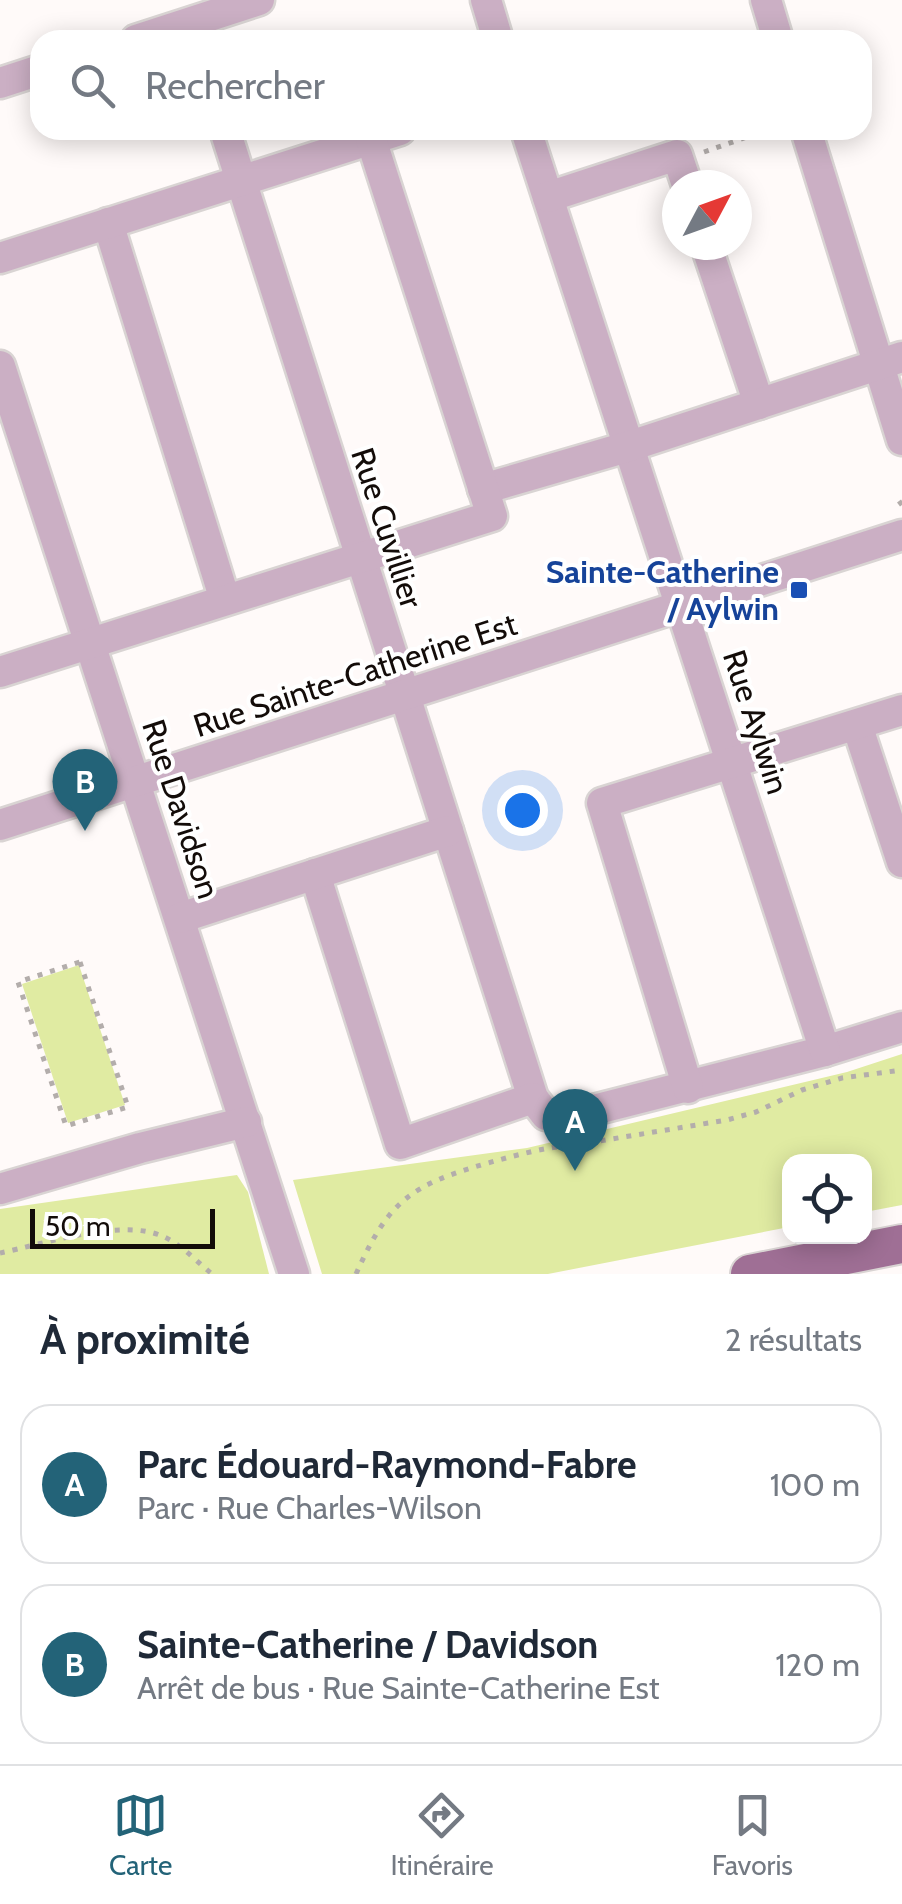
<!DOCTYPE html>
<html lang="fr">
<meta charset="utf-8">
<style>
body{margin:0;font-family:Cabin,sans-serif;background:#f6f6f7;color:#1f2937}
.controls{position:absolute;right:30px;bottom:30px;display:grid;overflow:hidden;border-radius:20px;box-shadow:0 5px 25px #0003}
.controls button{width:90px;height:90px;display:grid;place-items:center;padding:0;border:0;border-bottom:2px solid #e0e1e3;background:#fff;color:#1f2937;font:50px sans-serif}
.compass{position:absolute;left:662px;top:170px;width:90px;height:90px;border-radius:50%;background:#fff;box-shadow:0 5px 25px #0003;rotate:49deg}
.scale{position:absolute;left:30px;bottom:25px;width:185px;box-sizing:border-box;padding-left:10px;border:5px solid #130c09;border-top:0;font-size:28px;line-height:35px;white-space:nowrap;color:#130c09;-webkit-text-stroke:8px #fff;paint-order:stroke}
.you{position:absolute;left:522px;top:810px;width:35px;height:35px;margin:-25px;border:8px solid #fff;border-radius:50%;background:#1a73e8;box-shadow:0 0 0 15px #1a73e833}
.badge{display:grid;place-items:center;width:65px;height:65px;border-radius:50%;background:#236378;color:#fff;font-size:32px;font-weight:700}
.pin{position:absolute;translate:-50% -82px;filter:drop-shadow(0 2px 5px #0008)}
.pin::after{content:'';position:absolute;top:52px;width:35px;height:30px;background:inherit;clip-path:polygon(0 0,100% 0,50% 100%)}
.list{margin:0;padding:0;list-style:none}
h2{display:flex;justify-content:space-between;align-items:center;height:130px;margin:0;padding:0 40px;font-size:42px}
h2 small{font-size:32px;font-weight:400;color:#747a83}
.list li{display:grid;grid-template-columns:65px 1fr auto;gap:30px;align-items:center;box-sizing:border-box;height:160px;margin:0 20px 20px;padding:0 20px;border:2px solid #e0e1e3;border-radius:30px}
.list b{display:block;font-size:38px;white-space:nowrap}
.list p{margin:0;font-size:32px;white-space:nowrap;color:#747a83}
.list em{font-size:32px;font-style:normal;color:#747a83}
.icon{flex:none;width:55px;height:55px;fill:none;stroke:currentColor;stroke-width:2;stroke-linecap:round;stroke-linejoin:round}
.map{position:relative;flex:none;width:902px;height:1274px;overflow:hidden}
.search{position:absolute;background:#fff;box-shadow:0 5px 25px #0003;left:30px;right:30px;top:30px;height:110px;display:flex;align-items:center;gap:25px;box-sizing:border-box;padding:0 35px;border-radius:30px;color:#747a83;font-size:38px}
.sheet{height:490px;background:#fff}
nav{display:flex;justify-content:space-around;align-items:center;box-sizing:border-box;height:140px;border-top:2px solid #e0e1e3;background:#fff;font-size:28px;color:#747a83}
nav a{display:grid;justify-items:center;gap:5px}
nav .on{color:#236378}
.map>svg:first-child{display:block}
.green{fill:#e0eba2}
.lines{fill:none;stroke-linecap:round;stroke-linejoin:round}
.minor-casing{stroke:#d9d4d3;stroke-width:35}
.major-casing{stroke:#d9d4d3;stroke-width:42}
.path{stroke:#b3adab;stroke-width:5;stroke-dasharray:5 8;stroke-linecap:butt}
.minor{stroke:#cbafc4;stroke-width:30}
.major{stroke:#9f6f95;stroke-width:38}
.transit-dot{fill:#1a4fb4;stroke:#fff;stroke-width:4}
.labels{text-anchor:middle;stroke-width:8;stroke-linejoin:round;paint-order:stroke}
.street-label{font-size:32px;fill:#130c09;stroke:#fff}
.transit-label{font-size:32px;font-weight:bold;fill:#164399;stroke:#fff;text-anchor:end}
</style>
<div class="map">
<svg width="902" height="1274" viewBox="0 0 902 1274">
<rect width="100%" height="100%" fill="#fffaf9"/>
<g class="green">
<polygon points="79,965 125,1105 68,1123 22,984"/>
<polygon points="902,1054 902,1205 865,1212 864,1162 790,1162 789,1227 548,1274 322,1274 293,1180 527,1148 847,1072"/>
<polygon points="237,1175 248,1192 269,1274 0,1274 0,1209"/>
</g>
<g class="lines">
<g class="minor-casing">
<g id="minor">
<polyline points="486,0 498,40"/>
<polyline points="766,0 778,40"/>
<polyline points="136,40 259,0"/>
<polyline points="0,83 40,70"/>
<polyline points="225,130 533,1098 546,1115 566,1117 825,1051 902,1027"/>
<polyline points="526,130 825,1051"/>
<polyline points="806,130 902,440"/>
<polyline points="548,197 677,155 687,185"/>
<polyline points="108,223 225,600"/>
<polyline points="706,245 759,404"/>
<polyline points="0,258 400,130"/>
<polyline points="0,366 294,1274"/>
<polyline points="483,489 627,447 902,357"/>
<polyline points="0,672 492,516 371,139"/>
<polyline points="857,725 902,862"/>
<polyline points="0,825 902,535"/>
<polyline points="315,874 400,1144 533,1098"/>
<polyline points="180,918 448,831"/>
<polyline points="688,1088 602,803 902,710"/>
<polyline points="0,1189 140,1148 246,1122"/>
</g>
</g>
<g class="major-casing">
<polyline id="major" points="750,1274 902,1244"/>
</g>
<g class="path">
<polyline points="704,152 767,130"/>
<polyline points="899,501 902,505"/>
<polygon points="80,962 128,1107 66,1126 18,982"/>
<polyline points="575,1145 727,1120 756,1112 802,1090 842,1078 902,1070"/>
<path d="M0,1253C44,1244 120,1218 162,1236C181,1244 196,1261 212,1274"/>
<path d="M356,1274C389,1200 411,1185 488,1163C513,1156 538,1149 564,1146"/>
</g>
<use href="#minor" class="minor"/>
<use href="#major" class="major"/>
</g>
<rect class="transit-dot" x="789" y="580" width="20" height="20" rx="5"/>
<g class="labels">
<g class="street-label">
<text transform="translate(387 528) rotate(72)" y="11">Rue Cuvillier</text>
<text transform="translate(355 675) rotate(-18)" y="11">Rue Sainte-Catherine Est</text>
<text transform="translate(756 722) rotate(72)" y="11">Rue Aylwin</text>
<text transform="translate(181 809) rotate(72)" y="11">Rue Davidson</text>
</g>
<g class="transit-label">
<text x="779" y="583">Sainte-Catherine<tspan x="779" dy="37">/ Aylwin</tspan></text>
</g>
</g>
</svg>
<div class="controls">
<button><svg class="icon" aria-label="locate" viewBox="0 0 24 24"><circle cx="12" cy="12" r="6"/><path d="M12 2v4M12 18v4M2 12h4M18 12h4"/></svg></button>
</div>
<svg class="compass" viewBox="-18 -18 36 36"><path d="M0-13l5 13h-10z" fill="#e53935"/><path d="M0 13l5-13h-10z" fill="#747a83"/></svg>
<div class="scale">50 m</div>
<div class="you"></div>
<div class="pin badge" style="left:575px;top:1171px">A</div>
<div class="pin badge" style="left:85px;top:831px">B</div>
<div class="search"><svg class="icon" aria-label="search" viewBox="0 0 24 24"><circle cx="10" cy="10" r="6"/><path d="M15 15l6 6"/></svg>Rechercher</div>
</div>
<section class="sheet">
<h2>À proximité<small>2 résultats</small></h2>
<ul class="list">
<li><span class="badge">A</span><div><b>Parc Édouard-Raymond-Fabre</b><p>Parc · Rue Charles-Wilson</p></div><em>100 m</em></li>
<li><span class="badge">B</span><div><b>Sainte-Catherine / Davidson</b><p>Arrêt de bus · Rue Sainte-Catherine Est</p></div><em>120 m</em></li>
</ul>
</section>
<nav>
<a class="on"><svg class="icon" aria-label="map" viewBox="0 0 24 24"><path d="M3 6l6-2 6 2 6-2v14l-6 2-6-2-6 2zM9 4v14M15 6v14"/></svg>Carte</a>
<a><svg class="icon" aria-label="directions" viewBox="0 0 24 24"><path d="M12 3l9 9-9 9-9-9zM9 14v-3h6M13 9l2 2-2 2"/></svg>Itinéraire</a>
<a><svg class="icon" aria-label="saved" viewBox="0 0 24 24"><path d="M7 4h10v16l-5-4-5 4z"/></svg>Favoris</a>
</nav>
